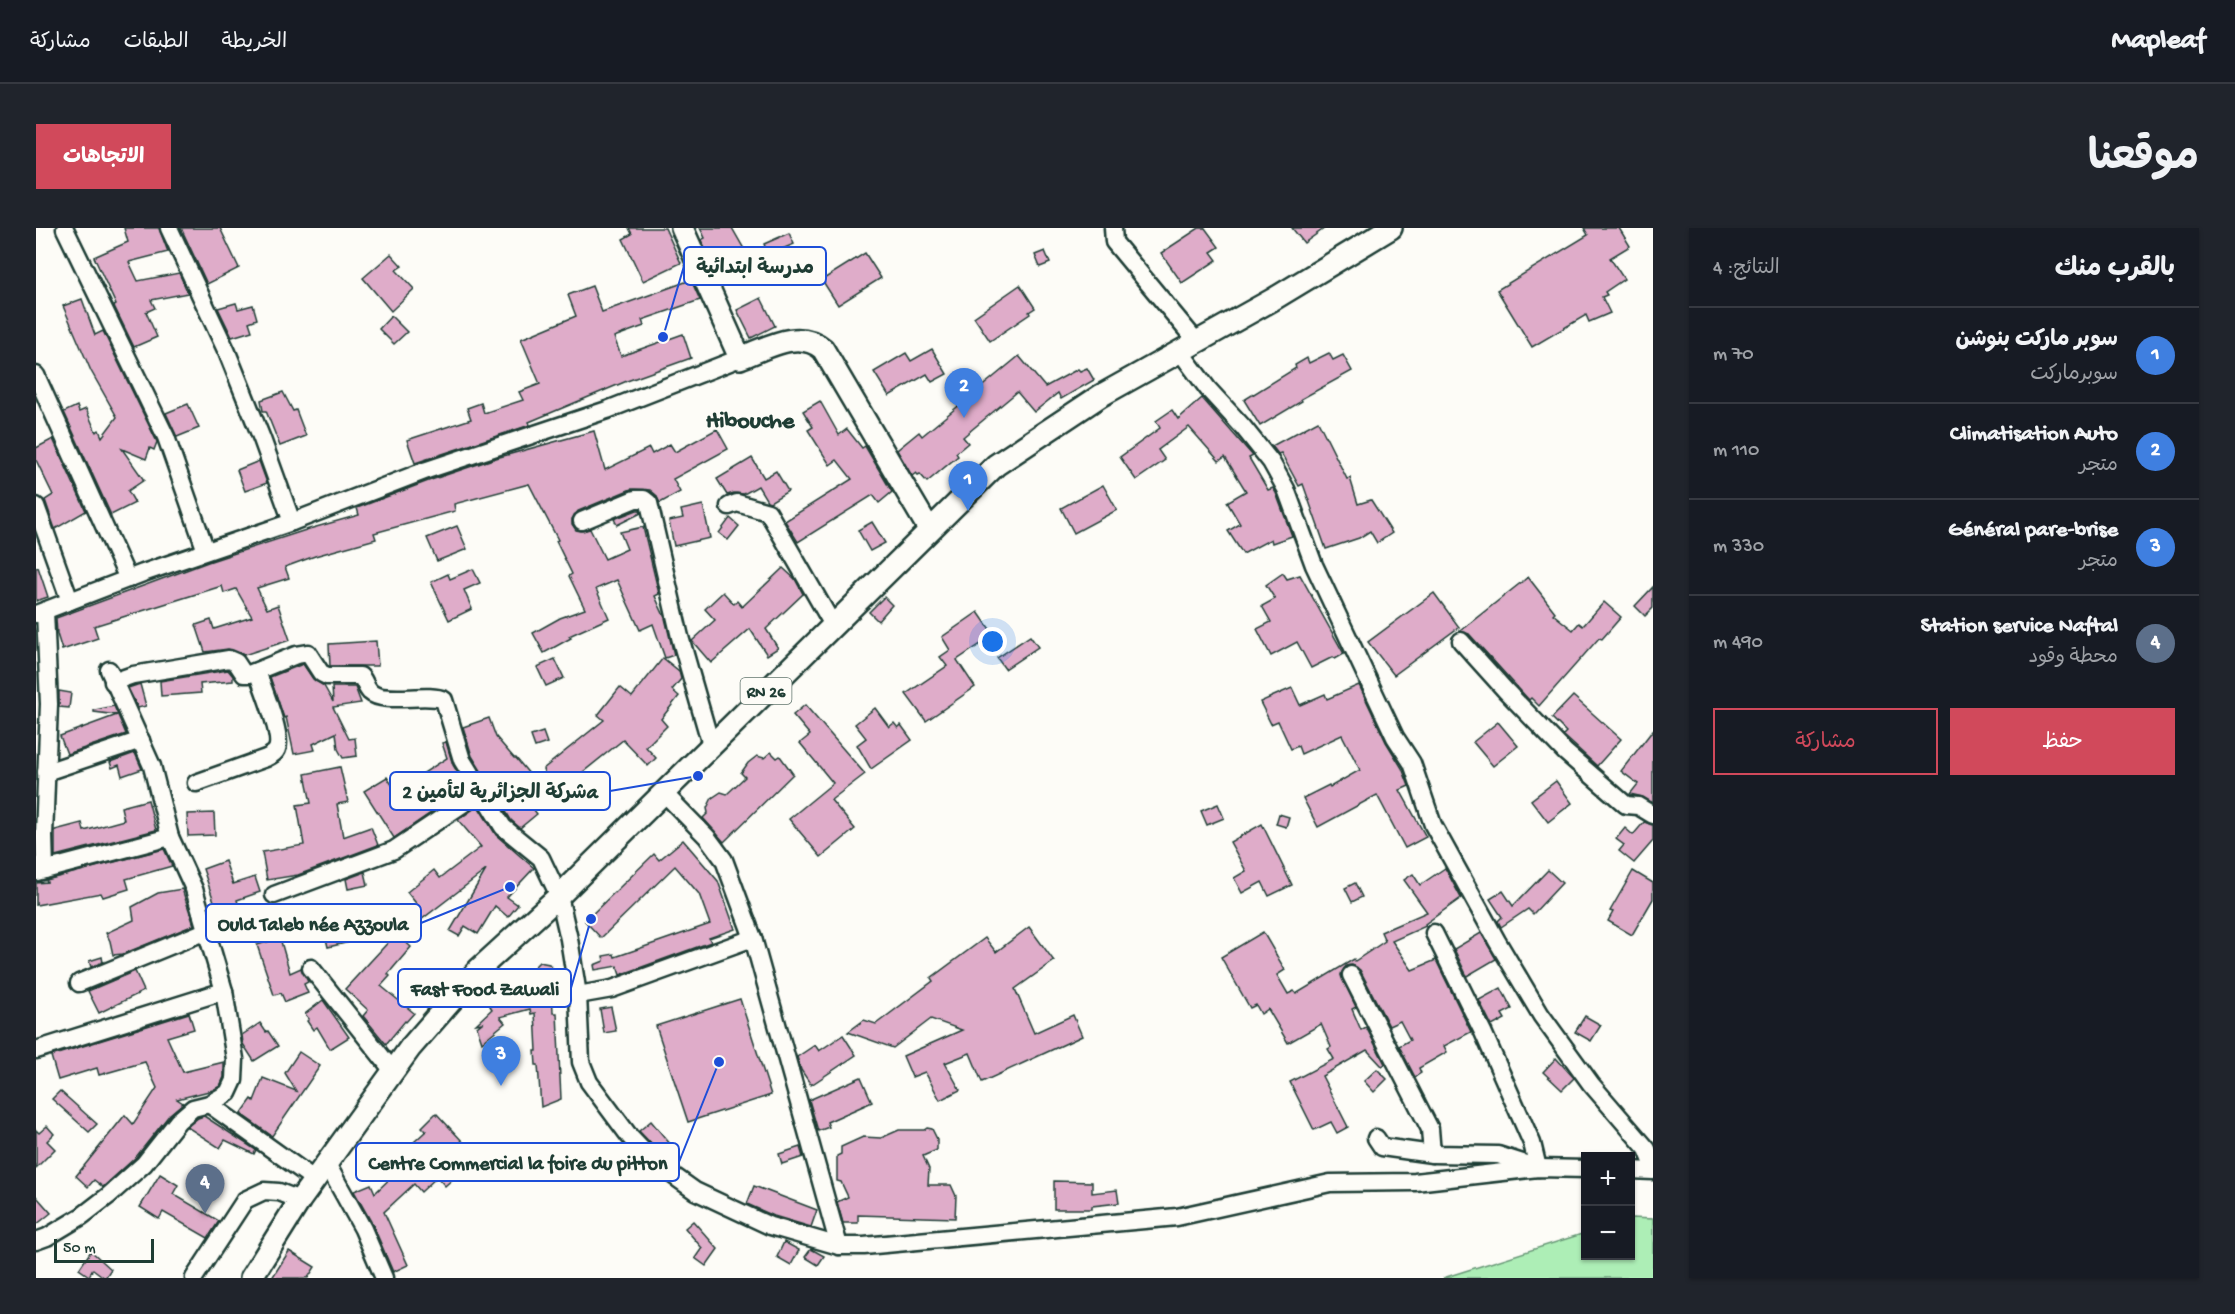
<!DOCTYPE html>
<html lang="ar">
<meta charset="utf-8">
<style>
body{margin:0;font-family:"Gochi Hand","Playpen Sans Arabic",sans-serif;background:#20242c;color:#f1f3f6;direction:rtl}
.controls{position:absolute;right:18px;bottom:18px;display:grid;overflow:hidden;border-radius:0px;box-shadow:0 2px 4px #0004}
.controls button{width:54px;height:54px;display:grid;place-items:center;padding:0;border:0;border-bottom:2px solid #363941;background:#171b24;color:#f1f3f6;font:30px sans-serif}
.scale{position:absolute;left:18px;bottom:15px;width:100px;box-sizing:border-box;padding-left:6px;border:3px solid #1f3d34;border-top:0;font-size:16px;line-height:21px;white-space:nowrap;color:#1f3d34;-webkit-text-stroke:4px #fdfcf7;paint-order:stroke}
.you{position:absolute;left:957px;top:414px;width:21px;height:21px;margin:-15px;border:4px solid #fff;border-radius:50%;background:#1a73e8;box-shadow:0 0 0 9px #1a73e833}
.badge{display:grid;place-items:center;width:39px;height:39px;border-radius:50%;background:#d1495b;color:#fff;font-size:20px;font-weight:700}
.pin{position:absolute;translate:-50% -50px;filter:drop-shadow(0 2px 3px #0008)}
.pin::after{content:'';position:absolute;top:32px;width:21px;height:18px;background:inherit;clip-path:polygon(0 0,100% 0,50% 100%)}
.list{margin:0;padding:0;list-style:none}
h2{display:flex;justify-content:space-between;align-items:center;height:78px;margin:0;padding:0 24px;font-size:26px}
h2 small{font-size:20px;font-weight:400;color:#9ea1a6}
.list li{display:grid;grid-template-columns:39px 1fr auto;gap:18px;align-items:center;box-sizing:border-box;height:96px;padding:0 24px;border-top:2px solid #363941}
.list b{display:block;font-size:22px;white-space:nowrap}
.list p{margin:0;font-size:20px;white-space:nowrap;color:#9ea1a6}
.list em{font-size:20px;font-style:normal;color:#9ea1a6}
.actions{display:flex;gap:12px;padding:18px 24px}
.actions a{flex:1;padding:14px 0;border:2px solid #d1495b;border-radius:0px;text-align:center;font-size:21px;color:#d1495b}
.actions .main{background:#d1495b;color:#fff}
.map{position:relative;flex:none;width:1617px;height:1050px;overflow:hidden;direction:ltr;border-radius:0px}
header{display:flex;align-items:center;gap:36px;box-sizing:border-box;height:84px;padding:0 30px;background:#171b24;border-bottom:2px solid #363941}
header strong{font-size:28px}
nav{display:flex;gap:33px;margin-inline-start:auto;font-size:21px}
.intro{display:flex;align-items:center;justify-content:space-between;box-sizing:border-box;height:144px;padding:0 36px}
h1{margin:0;font-size:42px}
.button{padding:15px 27px;border-radius:0px;background:#d1495b;color:#fff;font-size:21px;font-weight:700}
main{display:flex;gap:36px;padding:0 36px}
aside{flex:1;background:#171b24;border-radius:0px;box-shadow:0 2px 4px #0004}
.map>svg:first-child{display:block}
.green{fill:#adeeb6;stroke:#669675;stroke-width:1.5}
.building{fill:#dfacc9;stroke:#1f3d34;stroke-width:1.5}
.lines{fill:none;stroke-linecap:round;stroke-linejoin:round}
.minor-casing{stroke:#1f3d34;stroke-width:21}
.major-casing{stroke:#1f3d34;stroke-width:26}
.minor{stroke:#fdfcf7;stroke-width:16}
.major{stroke:#fdfcf7;stroke-width:21}
.labels{text-anchor:middle;stroke-width:4.5;stroke-linejoin:round;paint-order:stroke}
.shield{fill:#fdfcf7;stroke:#62766e;stroke-width:1.5}
.shield-label{font-size:16px;font-weight:bold;fill:#1f3d34}
.district-label{font-size:24px;font-weight:bold;fill:#1f3d34;stroke:#fdfcf7}
.leader{fill:none;stroke:#1d4ed8;stroke-width:2}
.callout-dot{fill:#1d4ed8;stroke:#fdfcf7;stroke-width:2}
.callout{fill:#fdfcf7;stroke:#1d4ed8;stroke-width:2}
.callout-label{font-size:20px;text-anchor:middle;font-weight:bold;fill:#1f3d34}
</style>
<header>
<strong>Mapleaf</strong>
<nav><a>الخريطة</a><a>الطبقات</a><a>مشاركة</a></nav>
</header>
<div class="intro"><h1>موقعنا</h1><a class="button">الاتجاهات</a></div>
<main>
<aside>
<h2>بالقرب منك<small>النتائج: 4</small></h2>
<ul class="list">
<li><span class="badge" style="background:#3f7fe0">1</span><div><b>سوبر ماركت بنوشن</b><p>سوبرماركت</p></div><em>70 m</em></li>
<li><span class="badge" style="background:#3f7fe0">2</span><div><b>Climatisation Auto</b><p>متجر</p></div><em>110 m</em></li>
<li><span class="badge" style="background:#3f7fe0">3</span><div><b>Général pare-brise</b><p>متجر</p></div><em>330 m</em></li>
<li><span class="badge" style="background:#5c6f8a">4</span><div><b>Station service Naftal</b><p>محطة وقود</p></div><em>490 m</em></li>
</ul>
<div class="actions"><a class="main">حفظ</a><a>مشاركة</a></div>
</aside>
<div class="map">
<svg width="1617" height="1050" viewBox="0 0 1617 1050">
<rect width="100%" height="100%" fill="#fdfcf7"/>
<filter id="ink" filterUnits="userSpaceOnUse"><feTurbulence type="fractalNoise" baseFrequency=".0167" numOctaves="2"/><feDisplacementMap in="SourceGraphic" scale="12" xChannelSelector="R" yChannelSelector="G"/><feConvolveMatrix kernelMatrix="1 2 1 2 8 2 1 2 1" color-interpolation-filters="sRGB"/></filter>
<g filter="url(#ink)">
<polygon class="green" points="1595,990 1617,991 1617,1050 1407,1050 1549,1005 1550,1028 1594,1028"/>
<g class="building">
<polygon points="88,0 123,0 132,24 93,34 102,53 143,45 152,65 115,72 119,80 110,84 121,109 98,119 78,78 80,77 58,29 92,14"/>
<polygon points="145,0 184,0 203,40 171,56"/>
<polygon points="593,0 629,0 645,35 607,53 587,11 596,6"/>
<polygon points="664,0 696,0 708,21 677,38 665,12 669,10"/>
<polygon points="1163,0 1169,0 1183,19 1175,24 1181,32 1146,55 1125,25"/>
<polygon points="1256,0 1289,0 1268,15"/>
<polygon points="1548,0 1583,0 1594,18 1574,30 1588,51 1569,64 1571,67 1566,69 1574,85 1553,94 1550,87 1496,119 1461,62 1552,7"/>
<polygon points="753,5 758,16 732,27 728,16"/>
<polygon points="1009,23 1014,35 1004,39 999,27"/>
<polygon points="829,25 845,50 802,77 786,52"/>
<polygon points="355,26 366,38 360,42 378,61 355,83 327,50"/>
<polygon points="655,52 664,72 606,92 608,98 578,109 585,128 647,106 655,130 591,153 493,194 494,197 379,235 371,212 435,191 431,180 445,175 448,185 487,172 483,164 504,156 485,111 540,88 532,67 556,58 566,84"/>
<polygon points="984,57 999,80 993,84 994,86 954,113 938,89"/>
<polygon points="725,70 739,98 715,110 701,82"/>
<polygon points="46,71 59,107 67,103 121,214 118,222 114,220 110,231 86,221 108,252 92,263 99,275 75,287 28,184 41,178 43,184 50,181 60,204 63,202 66,209 81,189 55,143 27,78"/>
<polygon points="200,75 202,81 217,77 221,91 213,94 216,103 196,109 182,80"/>
<polygon points="355,88 371,104 358,116 343,101"/>
<polygon points="896,121 911,146 896,154 891,146 853,168 838,144 870,125 875,133"/>
<polygon points="1293,125 1297,132 1307,127 1316,143 1265,171 1266,173 1224,198 1208,172 1260,140 1259,137 1271,130 1273,135"/>
<polygon points="983,128 1009,159 1042,141 1044,143 1051,140 1058,152 1025,171 1022,165 998,184 981,164 927,209 932,215 920,225 922,228 891,254 884,246 882,247 880,245 876,248 861,222 883,204 886,208"/>
<polygon points="247,164 257,183 260,182 270,208 244,218 230,183 227,183 225,172"/>
<polygon points="1166,170 1217,228 1213,230 1232,262 1237,260 1240,265 1256,308 1236,315 1235,311 1207,326 1192,303 1204,296 1191,274 1210,263 1189,229 1183,233 1153,199 1122,222 1129,232 1100,252 1084,229 1124,200 1120,193 1136,182 1142,191"/>
<polygon points="784,173 803,207 811,201 826,220 829,218 856,264 843,275 837,267 762,314 749,293 816,251 801,232 794,237 772,202 777,199 767,183"/>
<polygon points="152,176 163,200 141,209 130,185"/>
<polygon points="1282,193 1311,251 1314,250 1322,276 1335,272 1356,305 1341,315 1334,303 1323,310 1290,321 1267,256 1263,258 1245,225 1242,226 1236,218"/>
<polygon points="681,201 692,221 637,251 644,264 624,275 620,267 614,262 595,261 542,283 536,291 536,296 540,302 545,303 554,301 569,331 591,321 584,304 607,299 623,366 619,368 629,390 638,427 629,430 617,396 604,402 581,352 560,361 573,390 533,408 535,410 508,425 497,405 524,390 549,381 533,348 536,346 520,313 522,312 493,256 418,276 419,283 338,305 340,311 279,328 249,339 253,350 221,360 231,381 242,377 254,412 208,427 192,421 169,424 160,397 175,392 178,401 216,389 200,361 188,365 186,358 58,398 62,410 26,422 21,406 20,390 172,334 273,301 323,287 321,280 395,252 460,230 558,203 569,242 613,220 616,226 634,216 639,224"/>
<polygon points="17,211 50,283 19,301 9,272 17,267 0,232 0,220"/>
<polygon points="716,230 728,250 740,243 752,263 734,274 731,273 722,258 708,266 698,265 691,267 681,251"/>
<polygon points="223,233 231,255 209,263 201,242"/>
<polygon points="1067,257 1081,282 1038,305 1025,280"/>
<polygon points="667,277 674,310 638,318 633,293 647,290 645,282"/>
<polygon points="601,282 604,282 605,285 581,297 578,291"/>
<polygon points="694,290 703,298 692,312 683,305"/>
<polygon points="836,294 849,315 834,323 822,302"/>
<polygon points="421,298 431,321 401,333 391,310"/>
<polygon points="2,339 12,369 0,373 0,340"/>
<polygon points="747,340 759,351 767,366 730,401 742,420 731,427 714,401 675,435 656,413 679,392 669,381 687,364 698,376 701,373 706,379"/>
<polygon points="437,341 444,355 428,362 436,381 413,392 395,354 412,346 414,351"/>
<polygon points="1247,345 1251,351 1264,347 1308,426 1299,431 1297,429 1275,440 1261,414 1235,428 1221,401 1235,394 1226,378 1239,371 1230,357"/>
<polygon points="1492,349 1519,384 1517,386 1537,402 1543,395 1547,398 1568,374 1585,389 1566,411 1563,410 1503,478 1495,470 1493,472 1433,406 1424,403"/>
<polygon points="1617,359 1617,380 1609,388 1599,378"/>
<polygon points="1398,365 1423,399 1358,447 1332,414"/>
<polygon points="848,369 856,377 842,393 833,384"/>
<polygon points="942,384 958,407 921,432 939,459 890,493 870,466 911,438 904,429 914,422 906,409"/>
<polygon points="994,408 1002,419 969,441 961,430"/>
<polygon points="340,413 342,438 294,438 293,416"/>
<polygon points="627,430 643,443 645,451 636,462 643,468 625,491 631,498 610,519 620,530 612,538 587,512 517,568 507,541 568,492 562,487 584,459 596,469"/>
<polygon points="519,431 528,450 510,458 501,439"/>
<polygon points="267,436 277,451 288,458 297,474 296,459 319,459 325,475 297,479 313,511 319,510 321,528 307,530 302,521 300,505 277,516 279,522 258,526 250,489 248,490 234,449"/>
<polygon points="192,442 197,448 197,453 164,456 165,465 125,468 124,453"/>
<polygon points="104,456 110,478 102,480 92,460"/>
<polygon points="1323,457 1350,514 1366,540 1373,558 1364,562 1390,609 1369,620 1341,567 1282,599 1267,570 1293,557 1294,559 1324,542 1306,507 1265,526 1262,518 1255,521 1242,493 1235,496 1224,474 1256,460 1264,477 1289,466 1291,471"/>
<polygon points="23,463 35,465 33,480 23,479"/>
<polygon points="1537,468 1585,511 1561,538 1527,507 1530,504 1516,490"/>
<polygon points="769,477 829,546 795,572 819,601 785,629 753,591 797,555 764,515 774,507 757,487"/>
<polygon points="78,478 90,506 31,526 24,508 81,487 58,484 58,482"/>
<polygon points="839,480 853,499 858,495 862,500 865,497 876,512 835,541 821,517 830,510 819,496"/>
<polygon points="453,490 460,509 478,530 480,530 513,570 498,582 501,586 484,600 475,592 436,528 427,499"/>
<polygon points="1462,494 1482,518 1457,538 1437,514"/>
<polygon points="1617,502 1617,575 1607,569 1594,566 1602,556 1585,543"/>
<polygon points="507,504 511,515 499,519 495,508"/>
<polygon points="410,514 417,537 431,560 358,610 328,563 351,549 360,563 411,530 406,515"/>
<polygon points="735,524 741,530 744,528 757,546 688,614 667,590 672,585 671,580 676,570 685,564 691,566 709,549 705,545 712,535 721,528 728,530"/>
<polygon points="99,525 106,541 86,548 83,537 76,540 74,534"/>
<polygon points="304,539 312,574 301,576 307,609 335,599 342,617 262,647 231,652 226,624 268,617 261,577 275,575 269,546"/>
<polygon points="1520,553 1536,575 1512,594 1495,572"/>
<polygon points="112,572 120,602 19,628 19,602 46,595 48,603 88,592 85,579"/>
<polygon points="1182,576 1188,590 1171,597 1165,583"/>
<polygon points="442,578 460,607 498,640 471,669 482,677 472,689 459,678 442,706 429,698 423,708 414,703 450,642 377,698 354,704 383,679 371,664 398,642 404,650 445,619 422,592"/>
<polygon points="178,585 179,607 152,608 151,586"/>
<polygon points="1243,586 1253,589 1250,599 1240,596"/>
<polygon points="1608,594 1617,597 1617,613 1598,635 1583,623 1588,617 1580,611 1589,600 1597,607"/>
<polygon points="1226,596 1256,657 1233,668 1226,654 1206,665 1198,650 1210,643 1194,614"/>
<polygon points="647,612 682,653 699,701 673,710 675,714 584,747 581,738 559,742 558,737 568,733 567,728 578,726 579,729 674,696 663,666 639,638 565,710 549,693 618,626 623,632"/>
<polygon points="128,621 136,638 90,651 93,661 67,669 65,665 0,677 0,655 11,654 10,652"/>
<polygon points="189,633 197,656 219,649 224,664 201,672 210,703 184,710 178,686 182,685 167,641"/>
<polygon points="1409,640 1425,670 1389,696 1390,698 1356,713 1376,742 1400,732 1435,804 1408,818 1411,824 1383,840 1385,845 1379,849 1363,818 1374,812 1364,793 1353,798 1324,742 1316,737 1310,738 1305,747 1320,779 1316,781 1325,802 1330,799 1349,836 1346,838 1331,822 1286,848 1312,899 1301,905 1295,894 1278,902 1254,854 1298,831 1292,821 1295,819 1285,796 1252,815 1232,781 1225,786 1220,777 1214,780 1185,729 1227,704 1249,742 1241,747 1252,766 1258,763 1260,766 1318,731 1319,733 1349,713 1345,704 1391,684 1368,652 1377,646 1384,657"/>
<polygon points="1512,642 1526,655 1497,686 1492,681 1465,699 1462,693 1466,689 1454,671 1467,663 1477,678"/>
<polygon points="1597,643 1617,655 1617,671 1596,707 1572,693 1577,684 1574,683"/>
<polygon points="329,644 332,657 312,661 310,651"/>
<polygon points="1319,655 1326,669 1316,674 1309,660"/>
<polygon points="146,661 158,697 87,726 77,727 74,713 70,705 98,692 96,679 122,665"/>
<polygon points="319,681 327,711 292,719 285,690"/>
<polygon points="993,699 1018,733 979,761 998,805 1037,787 1046,808 946,854 934,825 909,835 924,862 904,872 889,844 876,849 867,828 926,802 895,791 857,820 812,804 828,792 840,796 897,753 895,750 949,710 960,724"/>
<polygon points="1445,705 1460,731 1431,748 1418,721"/>
<polygon points="358,708 363,708 375,719 352,746 354,748 345,758 378,785 370,794 369,793 350,816 327,788 332,782 309,761"/>
<polygon points="244,710 254,745 265,740 272,754 268,756 272,765 249,774 245,765 238,767 221,717"/>
<polygon points="66,729 67,734 55,739 53,733"/>
<polygon points="503,734 513,736 517,741 512,748 513,762 516,762 517,785 521,785 525,871 505,879 502,837 500,837 499,823 501,823 499,785 495,786 494,781 464,789 469,795 446,814 441,799 446,795 440,796 456,781 454,778 471,762 483,750 485,752"/>
<polygon points="99,743 108,763 63,785 52,763"/>
<polygon points="1465,760 1476,781 1466,786 1469,791 1456,798 1443,772"/>
<polygon points="704,771 735,867 652,894 620,798"/>
<polygon points="287,772 313,809 294,821 281,799 277,802 271,793 273,791 269,786"/>
<polygon points="575,779 580,803 568,805 564,781"/>
<polygon points="153,785 158,801 131,809 147,844 188,834 188,849 184,858 177,862 141,871 147,875 134,886 100,929 67,959 58,952 52,959 40,948 89,887 97,896 121,860 109,834 63,847 61,840 22,852 15,828"/>
<polygon points="1549,788 1565,797 1555,813 1539,804"/>
<polygon points="224,795 230,804 232,803 242,818 218,833 207,816 206,807"/>
<polygon points="807,807 820,827 775,857 765,842 761,829 779,817 783,823"/>
<polygon points="263,824 284,838 236,908 205,886 216,871 218,873 227,850 260,863 249,845"/>
<polygon points="1520,830 1538,850 1526,862 1507,844"/>
<polygon points="1341,841 1351,851 1338,864 1328,853"/>
<polygon points="825,849 836,874 791,894 793,899 782,903 773,872"/>
<polygon points="24,863 61,896 53,904 16,871"/>
<polygon points="400,885 441,929 409,958 401,949 385,964 378,956 348,984 372,1037 357,1044 337,997 318,963 335,956 339,965 364,941 357,933 390,903 386,899"/>
<polygon points="168,888 220,922 218,926 189,912 184,920 151,899 162,890"/>
<polygon points="615,893 635,917 625,926 603,903"/>
<polygon points="11,898 18,906 11,913 19,921 0,940 0,902 3,905"/>
<polygon points="891,900 896,901 901,911 901,922 887,928 893,941 892,957 915,957 920,968 919,990 822,987 822,995 807,995 801,974 812,969 805,954 801,953 801,928 805,926 805,919 827,909 845,910 863,902 888,902"/>
<polygon points="764,919 767,929 746,936 743,926"/>
<polygon points="124,946 142,957 137,966 183,993 172,1010 127,984 123,991 104,979"/>
<polygon points="1018,953 1056,954 1056,965 1081,962 1083,975 1056,978 1056,981 1018,981"/>
<polygon points="718,958 781,982 775,999 738,988 711,976"/>
<polygon points="0,968 15,985 0,997"/>
<polygon points="657,993 682,1021 670,1038 659,1030 666,1020 649,1000"/>
<polygon points="748,1014 763,1022 755,1037 741,1029"/>
<polygon points="775,1021 788,1028 782,1037 769,1029"/>
<polygon points="55,1023 75,1041 69,1050 57,1041 53,1048 43,1041"/>
<polygon points="253,1023 279,1039 272,1050 236,1050"/>
</g>
<g class="lines">
<g class="minor-casing">
<g id="minor">
<polyline points="133,0 191,124 226,211 256,294"/>
<polyline points="1077,0 1078,14 1160,113"/>
<polyline points="29,1 130,209 170,323"/>
<polyline points="1143,122 1172,161 1207,199 1235,234 1250,261 1278,337 1359,509 1376,535 1397,597 1461,713 1505,787 1555,856 1611,921 1617,936"/>
<polyline points="0,147 92,351"/>
<polyline points="0,278 34,373"/>
<polyline points="693,278 701,275 732,284 797,397"/>
<polyline points="546,293 599,271 608,271 613,275 644,409 675,517"/>
<polyline points="9,383 13,476 8,608 9,642"/>
<polyline points="0,386 107,345 256,294 391,242 571,182 704,130"/>
<polyline points="1425,413 1470,463 1529,524 1590,577 1602,578 1617,587"/>
<path d="M77,454L97,447L193,431L200,434L208,446H213L260,427L272,425L285,445L291,448H324C329,452 329,459 334,464C348,477 392,464 408,472L426,532L467,599L505,630L523,668L533,711L542,767L545,834L553,854L594,909L617,933L659,963L734,998L803,1018H828L1141,989L1294,955L1379,954L1502,940L1550,941"/>
<polyline points="10,544 105,512"/>
<path d="M160,555L230,530C234,528 239,526 241,521C247,508 226,458 221,443"/>
<polyline points="627,564 671,609 688,632 717,710 803,1018"/>
<polyline points="1,644 134,609"/>
<polyline points="238,667 358,622 446,563"/>
<polyline points="1398,705 1447,804 1496,915 1502,940"/>
<polyline points="275,740 357,843"/>
<polyline points="1315,747 1394,901 1396,926"/>
<polyline points="43,755 170,703"/>
<polyline points="542,767 576,761 717,710"/>
<polyline points="0,822 188,763"/>
<polyline points="173,876 279,952"/>
<polyline points="1340,910 1346,919 1396,926 1462,927 1496,938"/>
<polyline points="291,936 327,1001 348,1050"/>
<polyline points="1594,942 1617,943"/>
<polyline points="0,1013 11,1009 46,988 72,968 108,936 142,893 157,880 173,876 192,865 198,852 199,831 188,763 158,661 134,609 116,538 73,442"/>
<polyline points="158,1050 209,972 228,963 243,964 264,972"/>
</g>
</g>
<g class="major-casing">
<g id="major">
<path d="M646,0L704,130C731,120 762,100 787,121L893,301"/>
<polyline points="215,1050 264,972 374,820 443,741 523,668 960,237 1064,168 1236,72 1355,0"/>
</g>
</g>
<use href="#minor" class="minor"/>
<use href="#major" class="major"/>
</g>
</g>
<g class="labels">
<rect class="shield" x="704.5" y="450" width="51" height="26" rx="4.5"/>
<g class="shield-label">
<text x="730" y="469">RN 26</text>
</g>
<g class="district-label">
<text x="714" y="199">Hibouche</text>
</g>
</g>
<path class="leader" d="M627 109L648 38M662 548L574 563M474 659L385 695M555 691L535 760M683 834L643 934"/>
<g class="callout-dot">
<circle cx="627" cy="109" r="6"/>
<circle cx="662" cy="548" r="6"/>
<circle cx="474" cy="659" r="6"/>
<circle cx="555" cy="691" r="6"/>
<circle cx="683" cy="834" r="6"/>
</g>
<g class="callout">
<rect x="648" y="19" width="142" height="38" rx="6"/>
<rect x="354" y="544" width="220" height="38" rx="6"/>
<rect x="170" y="676" width="215" height="38" rx="6"/>
<rect x="362" y="741" width="173" height="38" rx="6"/>
<rect x="320" y="915" width="323" height="38" rx="6"/>
</g>
<g class="callout-label">
<text x="719" y="45">مدرسة ابتدائية</text>
<text x="464" y="570">شركة الجزائرية لتأمين 2a</text>
<text x="277" y="702">Ould Taleb née Azzoula</text>
<text x="449" y="767">Fast Food Zawali</text>
<text x="482" y="941">Centre Commercial la foire du pitton</text>
</g>
</svg>
<div class="controls">
<button>+</button>
<button>−</button>
</div>
<div class="scale">50 m</div>
<div class="you"></div>
<div class="pin badge" style="left:932px;top:283px;background:#3f7fe0">1</div>
<div class="pin badge" style="left:928px;top:190px;background:#3f7fe0">2</div>
<div class="pin badge" style="left:465px;top:858px;background:#3f7fe0">3</div>
<div class="pin badge" style="left:169px;top:986px;background:#5c6f8a">4</div>
</div>
</main>
